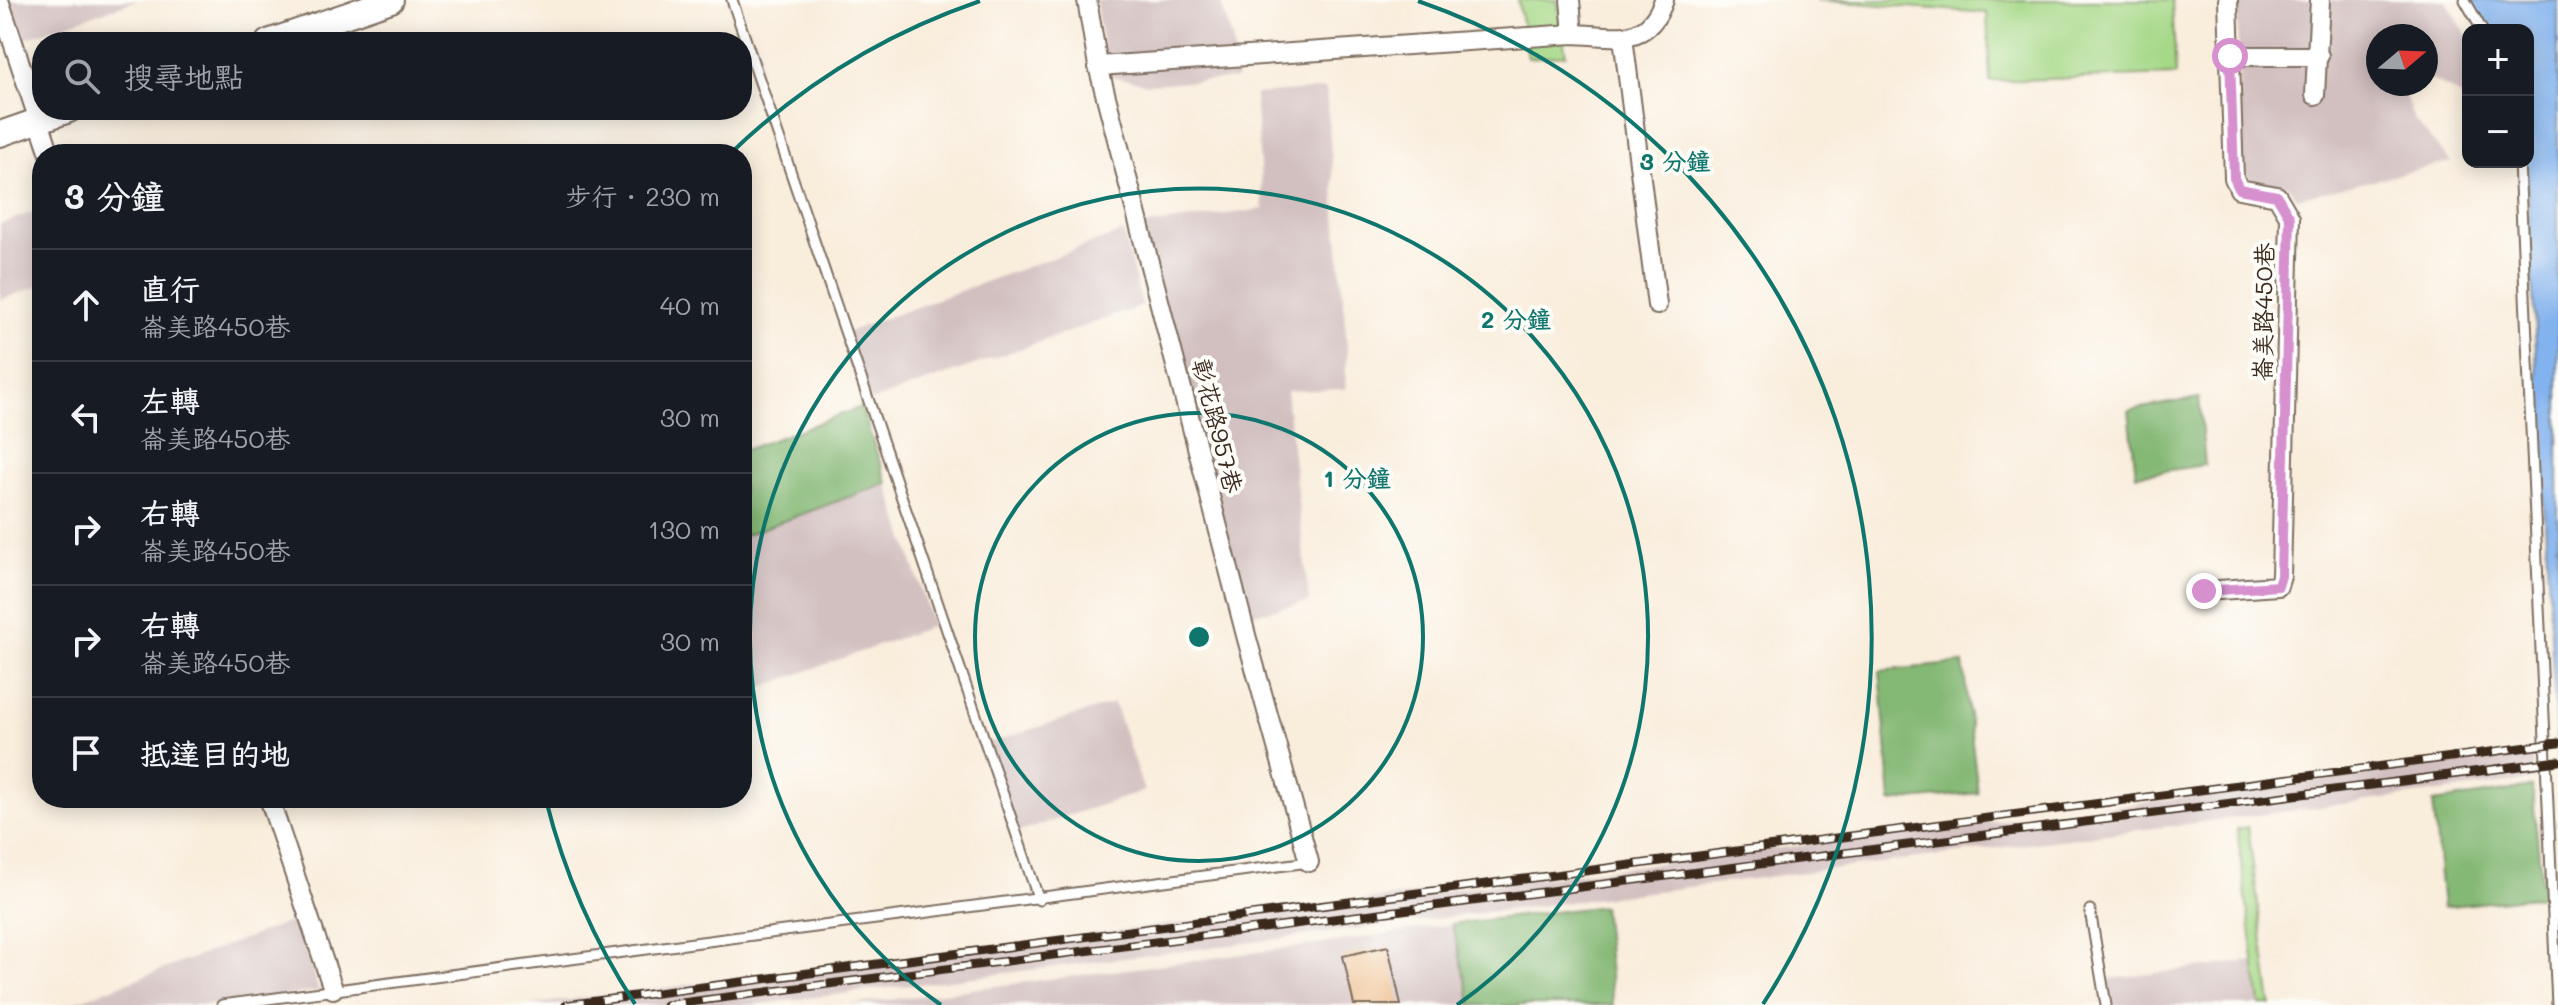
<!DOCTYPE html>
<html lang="zh-TW">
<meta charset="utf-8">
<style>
body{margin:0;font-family:Mali,"LXGW WenKai TC",sans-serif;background:#242831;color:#f1f3f6}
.controls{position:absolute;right:24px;top:24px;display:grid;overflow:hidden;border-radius:16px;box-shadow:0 4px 20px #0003}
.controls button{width:72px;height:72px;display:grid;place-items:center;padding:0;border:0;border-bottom:2px solid #363941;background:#171b24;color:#f1f3f6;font:40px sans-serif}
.compass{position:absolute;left:2366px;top:24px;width:72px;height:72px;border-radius:50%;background:#171b24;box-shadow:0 4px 20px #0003;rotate:71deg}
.stop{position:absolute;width:24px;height:24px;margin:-18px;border:6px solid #d690ce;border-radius:50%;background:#fff}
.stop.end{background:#d690ce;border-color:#fff;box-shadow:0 2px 8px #0008}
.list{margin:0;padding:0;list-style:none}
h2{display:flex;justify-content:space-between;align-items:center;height:104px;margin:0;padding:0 32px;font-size:34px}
h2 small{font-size:26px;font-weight:400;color:#9ea1a6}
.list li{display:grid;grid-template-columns:52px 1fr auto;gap:24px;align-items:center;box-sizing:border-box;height:112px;padding:0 32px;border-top:2px solid #363941}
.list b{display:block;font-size:30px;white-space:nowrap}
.list p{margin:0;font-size:26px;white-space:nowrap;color:#9ea1a6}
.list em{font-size:26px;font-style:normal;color:#9ea1a6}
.icon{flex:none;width:44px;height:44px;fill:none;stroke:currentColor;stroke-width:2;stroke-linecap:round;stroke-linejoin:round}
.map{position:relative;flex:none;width:2558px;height:1005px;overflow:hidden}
.search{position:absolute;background:#171b24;box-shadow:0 4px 20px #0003;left:32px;top:32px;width:720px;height:88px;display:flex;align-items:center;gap:20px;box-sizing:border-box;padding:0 28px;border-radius:32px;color:#9ea1a6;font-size:30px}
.panel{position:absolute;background:#171b24;box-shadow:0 4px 20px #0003;left:32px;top:144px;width:720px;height:664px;border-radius:32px}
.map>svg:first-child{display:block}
.industrial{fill:#d2bfc0}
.green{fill:#a5d887;stroke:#708152;stroke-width:2}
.forest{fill:#84b874;stroke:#607149;stroke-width:2}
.water{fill:#83b3ee;stroke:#5f6e86;stroke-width:2}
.building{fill:#ecb67f}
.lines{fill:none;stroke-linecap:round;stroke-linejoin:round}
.lane-casing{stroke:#7e6e60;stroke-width:13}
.street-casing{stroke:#7e6e60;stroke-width:22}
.secondary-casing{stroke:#7e6e60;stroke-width:28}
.lane{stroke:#fff;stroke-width:9}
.street{stroke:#fff;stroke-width:18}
.secondary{stroke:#fff;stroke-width:24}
.rail-casing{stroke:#3b2a1e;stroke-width:9}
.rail{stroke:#fdfcf7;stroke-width:6;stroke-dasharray:18;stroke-linecap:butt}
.route{stroke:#d690ce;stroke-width:10}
.ring{fill:none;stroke:#0f766e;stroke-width:4}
.labels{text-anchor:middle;stroke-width:8;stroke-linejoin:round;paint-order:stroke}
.street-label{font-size:24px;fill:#3b2a1e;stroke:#fdfcf7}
.centre{fill:#0f766e;stroke:#fdfcf7;stroke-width:4}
.ring-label{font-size:24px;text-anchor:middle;font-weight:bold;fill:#0f766e;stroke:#fdfcf7;stroke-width:8;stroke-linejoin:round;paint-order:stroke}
</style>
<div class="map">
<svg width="2558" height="1005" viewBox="0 0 2558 1005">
<rect width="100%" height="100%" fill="#fdfcf7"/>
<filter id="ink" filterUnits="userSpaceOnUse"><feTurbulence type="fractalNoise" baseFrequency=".0125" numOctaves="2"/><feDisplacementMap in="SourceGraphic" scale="16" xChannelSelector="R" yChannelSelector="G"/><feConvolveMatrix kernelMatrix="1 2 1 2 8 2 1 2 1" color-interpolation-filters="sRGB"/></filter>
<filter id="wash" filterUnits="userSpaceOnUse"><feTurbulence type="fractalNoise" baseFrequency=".006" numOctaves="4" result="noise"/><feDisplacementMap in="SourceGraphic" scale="32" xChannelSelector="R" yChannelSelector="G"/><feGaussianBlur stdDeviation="1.8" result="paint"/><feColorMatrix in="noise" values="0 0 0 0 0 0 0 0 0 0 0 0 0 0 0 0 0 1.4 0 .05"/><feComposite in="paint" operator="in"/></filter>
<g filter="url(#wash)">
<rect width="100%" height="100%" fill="#f9eddc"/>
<g class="industrial">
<polygon points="1,0 137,0 15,42"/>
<polygon points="1095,0 1220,0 1232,38 1237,79 1147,84 1108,75"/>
<polygon points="2237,0 2446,0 2468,38 2468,100 2426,76 2426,36 2378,36 2378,84 2407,84 2405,96 2414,120 2451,162 2297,198 2288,186 2253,181 2245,174 2240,157"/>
<polygon points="1326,89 1347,348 1345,389 1286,391 1309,602 1243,616 1141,226 1263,209 1255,94"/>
<polygon points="42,209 42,285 0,300 0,224"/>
<polygon points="1123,232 1142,306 871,401 847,332"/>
<polygon points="887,483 933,626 742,694 742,536"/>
<polygon points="1114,703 1144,791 1016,833 986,744"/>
<polygon points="2532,754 2534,780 753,1005 528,1005"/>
<polygon points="295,920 319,991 216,1005 67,1005"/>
<polygon points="1452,924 1472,1005 849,1005 1321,944"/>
<polygon points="2253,961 2260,1005 2103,1005 2100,980"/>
</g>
<g class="green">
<polygon points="1518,0 1557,0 1566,55 1528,58"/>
<polygon points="1816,0 2172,0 2176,75 1990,81 1987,13"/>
<polygon points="2248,827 2271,1005 2260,1005 2237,829"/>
</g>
<g class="forest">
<polygon points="2199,398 2205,465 2136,475 2129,410"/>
<polygon points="861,407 887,483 742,536 742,451"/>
<polygon points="1963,663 1978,793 1891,802 1880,671"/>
<polygon points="2532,787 2543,896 2443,907 2433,802"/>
<polygon points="1603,906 1613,1005 1472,1005 1452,924"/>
</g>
<polygon class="water" points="2467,0 2558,0 2558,768 2526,162 2528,30 2484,30"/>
<g id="blocks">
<polygon class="building" points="1388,946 1401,1005 1354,1005 1343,956"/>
</g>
</g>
<g filter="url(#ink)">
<use href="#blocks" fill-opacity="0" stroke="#7e6e60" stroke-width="2"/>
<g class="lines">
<g class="lane-casing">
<g id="lane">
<polyline points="732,0 1039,900"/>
<polyline points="2465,0 2482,30"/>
<polyline points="2519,162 2557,1005"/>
<polyline points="2090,910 2106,1005"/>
<polyline points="222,1005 1309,862"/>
</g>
</g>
<g class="street-casing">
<g id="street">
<polyline points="1087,0 1098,66 1247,639 1309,862"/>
<polyline points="1570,0 1573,34"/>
<polyline points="0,3 50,154"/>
<polyline points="1623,37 1657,305"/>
<polyline points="2230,56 2319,56"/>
<path d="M1098,66L1573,34C1615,35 1647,48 1664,0"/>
<polyline points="2315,95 2320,0"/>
<polyline points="2204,591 2278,586 2281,576 2290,218 2277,196 2239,189 2234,178 2228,0"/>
<polyline points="269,798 333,989"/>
</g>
</g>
<g class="secondary-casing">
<g id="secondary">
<polyline points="268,42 391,0"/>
<polyline points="0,134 69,110"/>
</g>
</g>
<use href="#lane" class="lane"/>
<use href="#street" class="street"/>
<use href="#secondary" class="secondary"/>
<g class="rail-casing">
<g id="rail">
<polyline points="566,1005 2558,743"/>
<polyline points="666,1005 2558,761"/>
</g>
</g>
<use href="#rail" class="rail"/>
</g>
</g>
<g class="lines" filter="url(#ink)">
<polyline class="route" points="2204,591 2278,586 2281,576 2290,218 2277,196 2239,189 2234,178 2230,56"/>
</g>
<g class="ring">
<circle cx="1199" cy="637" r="224"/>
<path d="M941 1005A449 449 0 1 1 1457 1005"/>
<path d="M635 1004A673 673 0 0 1 546 800M731 153A673 673 0 0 1 980 1M1418 1A673 673 0 0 1 1763 1004"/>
</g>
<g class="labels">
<g class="street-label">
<text transform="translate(2264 312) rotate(-89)" y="8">崙美路450巷</text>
<text transform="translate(1217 426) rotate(76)" y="8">彰花路957巷</text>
</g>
</g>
<circle cx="1199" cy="637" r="12" class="centre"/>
<g class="ring-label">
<text x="1675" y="170">3 分鐘</text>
<text x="1516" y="328">2 分鐘</text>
<text x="1357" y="487">1 分鐘</text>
</g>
</svg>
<div class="controls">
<button>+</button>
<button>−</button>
</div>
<svg class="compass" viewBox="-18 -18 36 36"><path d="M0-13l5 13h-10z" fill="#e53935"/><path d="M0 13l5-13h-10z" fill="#9ea1a6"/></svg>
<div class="stop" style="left:2230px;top:56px"></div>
<div class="stop end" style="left:2204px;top:591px"></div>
<div class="search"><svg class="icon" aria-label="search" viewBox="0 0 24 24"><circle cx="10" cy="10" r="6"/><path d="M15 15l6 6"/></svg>搜尋地點</div>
<section class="panel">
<h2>3 分鐘<small>步行 · 230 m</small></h2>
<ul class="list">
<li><svg class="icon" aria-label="ahead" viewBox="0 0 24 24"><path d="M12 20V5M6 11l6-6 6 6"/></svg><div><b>直行</b><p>崙美路450巷</p></div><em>40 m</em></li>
<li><svg class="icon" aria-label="left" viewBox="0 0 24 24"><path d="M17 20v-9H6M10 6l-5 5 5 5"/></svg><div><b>左轉</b><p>崙美路450巷</p></div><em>30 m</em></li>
<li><svg class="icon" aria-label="right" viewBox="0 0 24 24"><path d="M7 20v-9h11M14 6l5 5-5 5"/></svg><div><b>右轉</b><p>崙美路450巷</p></div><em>130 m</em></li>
<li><svg class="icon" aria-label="right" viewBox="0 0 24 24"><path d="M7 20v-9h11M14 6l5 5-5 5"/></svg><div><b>右轉</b><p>崙美路450巷</p></div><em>30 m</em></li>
<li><svg class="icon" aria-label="arrive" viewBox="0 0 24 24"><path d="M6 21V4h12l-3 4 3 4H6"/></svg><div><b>抵達目的地</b></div></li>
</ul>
</section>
</div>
